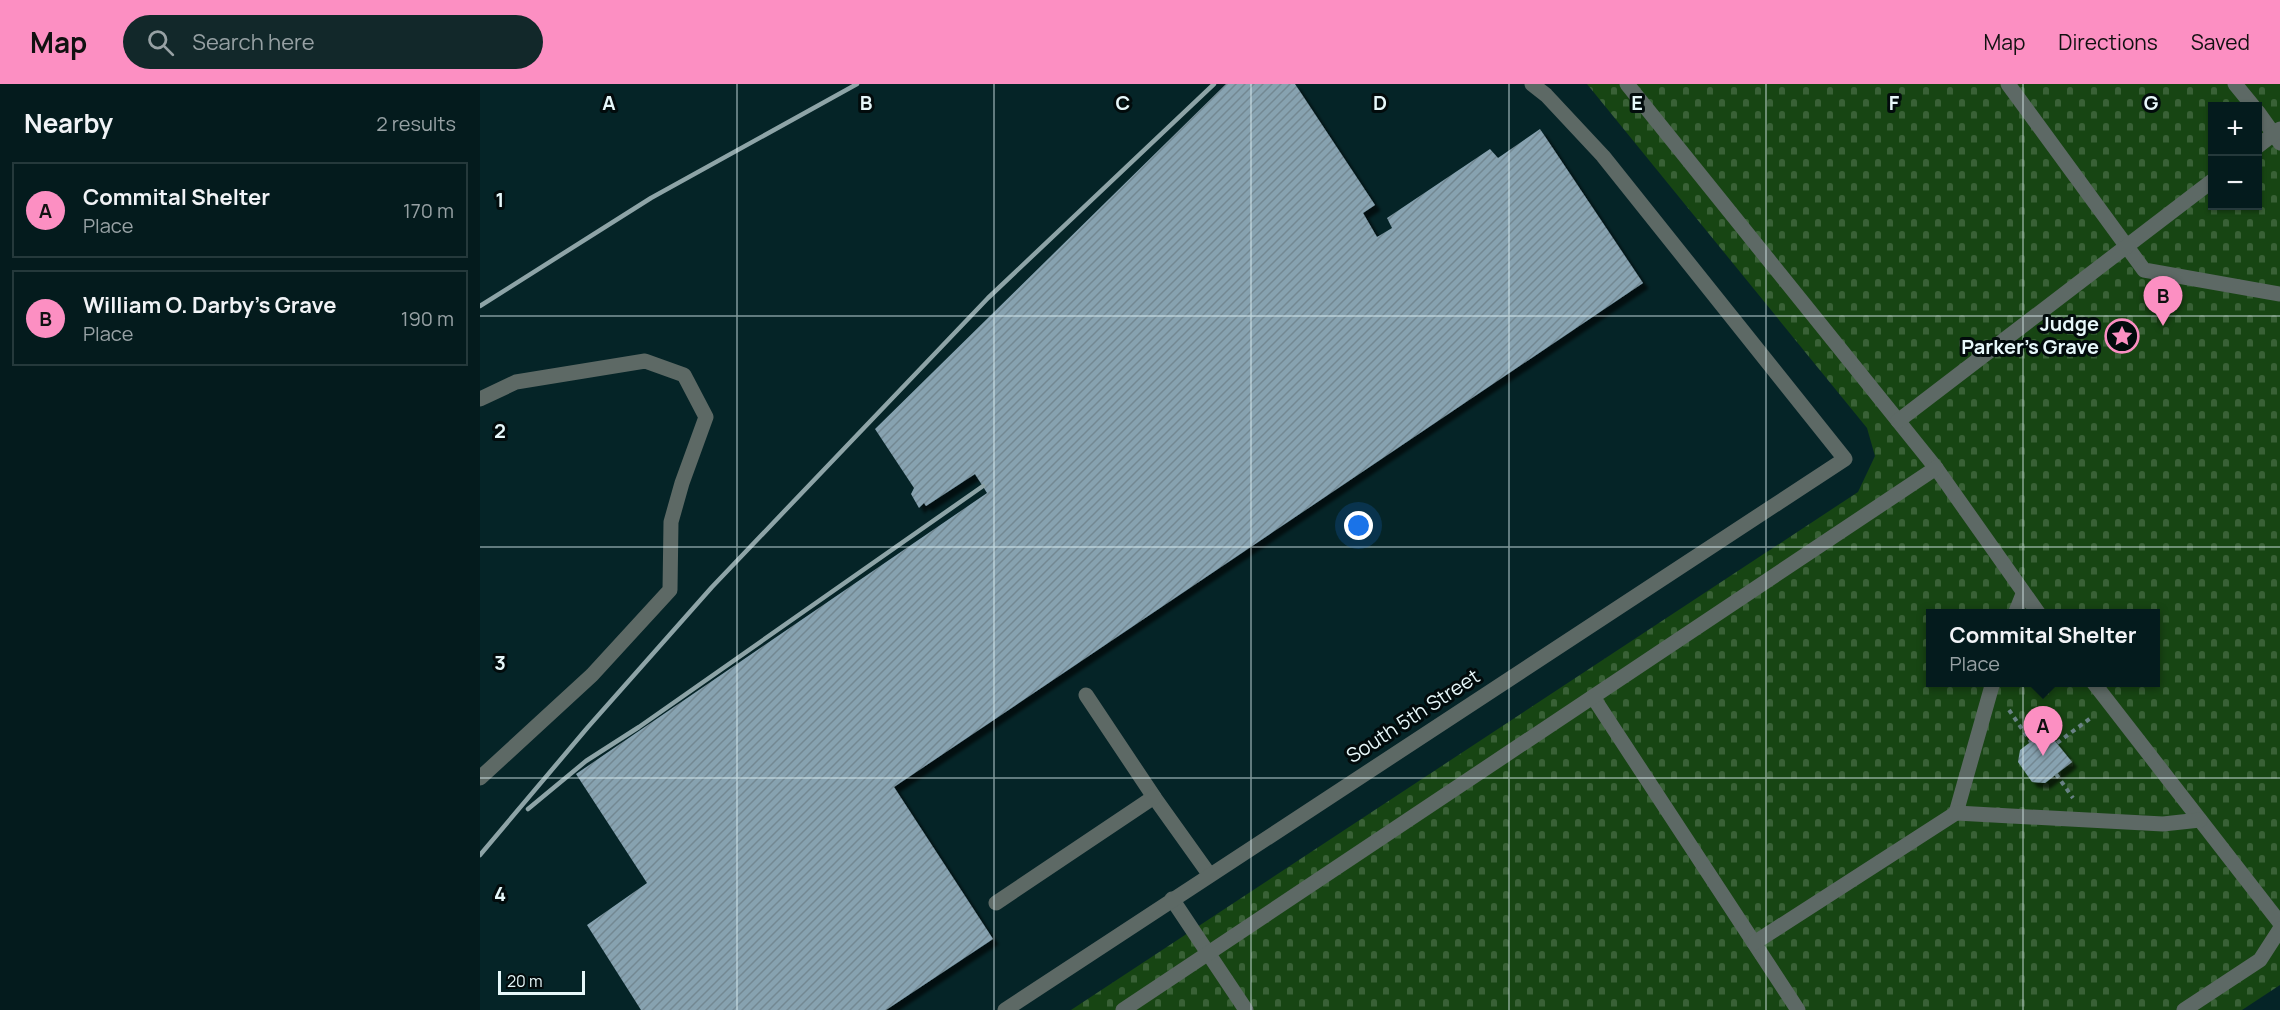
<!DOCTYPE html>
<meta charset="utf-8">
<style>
body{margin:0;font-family:Manrope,sans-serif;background:#12282a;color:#f1f3f6}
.controls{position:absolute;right:18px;top:18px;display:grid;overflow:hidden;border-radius:0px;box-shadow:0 2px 4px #0004}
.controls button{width:54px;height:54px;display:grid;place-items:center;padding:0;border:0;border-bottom:2px solid #25393b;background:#041b1d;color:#f1f3f6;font:30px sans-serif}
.scale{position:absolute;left:18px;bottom:15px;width:87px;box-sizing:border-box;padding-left:6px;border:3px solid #e7f8fa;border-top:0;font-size:16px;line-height:21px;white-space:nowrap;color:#e7f8fa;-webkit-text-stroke:4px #020b0c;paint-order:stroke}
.you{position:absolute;left:879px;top:442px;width:21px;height:21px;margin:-15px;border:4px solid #fff;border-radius:50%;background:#1a73e8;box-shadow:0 0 0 9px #1a73e833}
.badge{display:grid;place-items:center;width:39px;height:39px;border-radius:50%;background:#fc8fc2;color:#111;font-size:20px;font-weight:700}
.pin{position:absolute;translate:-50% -50px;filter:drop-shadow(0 2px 3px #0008)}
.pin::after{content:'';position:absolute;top:32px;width:21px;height:18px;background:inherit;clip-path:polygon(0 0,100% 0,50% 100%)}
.popup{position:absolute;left:1446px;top:525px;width:234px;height:78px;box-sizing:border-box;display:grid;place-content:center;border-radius:0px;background:#041b1d;filter:drop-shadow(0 2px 4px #0005);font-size:20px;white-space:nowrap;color:#97a1a4}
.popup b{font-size:22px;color:#f1f3f6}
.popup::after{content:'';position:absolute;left:50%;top:100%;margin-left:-12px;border:12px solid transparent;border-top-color:#041b1d}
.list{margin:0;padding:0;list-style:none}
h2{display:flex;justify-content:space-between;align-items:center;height:78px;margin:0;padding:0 24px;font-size:26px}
h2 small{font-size:20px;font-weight:400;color:#97a1a4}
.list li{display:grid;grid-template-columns:39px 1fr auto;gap:18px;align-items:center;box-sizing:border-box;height:96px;margin:0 12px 12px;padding:0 12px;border:2px solid #25393b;border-radius:0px}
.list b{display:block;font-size:22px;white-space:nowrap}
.list p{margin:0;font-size:20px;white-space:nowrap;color:#97a1a4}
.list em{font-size:20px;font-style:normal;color:#97a1a4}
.icon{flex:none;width:33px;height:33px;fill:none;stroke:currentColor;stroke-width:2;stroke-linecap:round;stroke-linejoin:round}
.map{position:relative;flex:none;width:1800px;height:926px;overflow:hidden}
header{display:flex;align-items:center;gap:36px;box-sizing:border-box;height:84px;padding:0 30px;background:#fc8fc2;color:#111}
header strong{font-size:28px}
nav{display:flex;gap:33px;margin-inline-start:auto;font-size:21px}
.search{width:420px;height:54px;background:#12282a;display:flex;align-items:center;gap:15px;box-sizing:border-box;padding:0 21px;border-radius:33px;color:#97a1a4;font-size:22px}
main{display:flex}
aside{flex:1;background:#041b1d}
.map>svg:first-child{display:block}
.cemetery{fill:url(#cemetery-stones);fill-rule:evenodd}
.building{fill:url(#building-hatch);filter:url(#shadow)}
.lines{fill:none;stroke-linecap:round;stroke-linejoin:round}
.path{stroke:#698285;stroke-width:4;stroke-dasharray:4.5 4.5;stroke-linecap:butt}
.minor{stroke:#5d6965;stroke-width:15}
.rail{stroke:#8ea4a7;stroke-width:4.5}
.grid{fill:none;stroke:#e7f8fa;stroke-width:1.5;stroke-opacity:0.55}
.labels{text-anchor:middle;stroke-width:6;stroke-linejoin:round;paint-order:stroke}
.poi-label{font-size:20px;font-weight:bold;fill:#e7f8fa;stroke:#020b0c;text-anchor:end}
.street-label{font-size:20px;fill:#e7f8fa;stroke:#020b0c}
.grid-label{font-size:20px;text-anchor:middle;font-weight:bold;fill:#e7f8fa;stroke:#020b0c;stroke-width:6;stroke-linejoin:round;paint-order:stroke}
</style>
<header>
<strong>Map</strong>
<div class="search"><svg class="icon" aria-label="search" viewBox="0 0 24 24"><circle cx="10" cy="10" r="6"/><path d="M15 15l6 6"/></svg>Search here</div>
<nav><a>Map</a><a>Directions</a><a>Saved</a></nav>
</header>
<main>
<aside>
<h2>Nearby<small>2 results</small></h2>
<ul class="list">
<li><span class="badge">A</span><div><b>Commital Shelter</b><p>Place</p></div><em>170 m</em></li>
<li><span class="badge">B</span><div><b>William O. Darby's Grave</b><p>Place</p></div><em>190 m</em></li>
</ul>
</aside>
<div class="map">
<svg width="1800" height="926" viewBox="0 0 1800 926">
<defs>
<pattern id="cemetery-stones" width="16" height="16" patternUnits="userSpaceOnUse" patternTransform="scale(1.5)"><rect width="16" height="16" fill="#174513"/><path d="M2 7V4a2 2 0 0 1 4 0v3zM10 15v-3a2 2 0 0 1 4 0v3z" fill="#396136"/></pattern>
<pattern id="building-hatch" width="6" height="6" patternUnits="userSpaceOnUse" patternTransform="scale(1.5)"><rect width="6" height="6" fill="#87a2b0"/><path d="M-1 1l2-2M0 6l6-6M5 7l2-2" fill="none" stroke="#738892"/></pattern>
<filter id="shadow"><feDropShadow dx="5.5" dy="5.5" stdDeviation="1.5" flood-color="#0009"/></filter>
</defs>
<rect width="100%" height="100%" fill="#052427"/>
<path class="cemetery" d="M1107,0H1800V901L1762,926H591L1378,408L1395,372L1387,344ZM1732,22H1778V122H1732ZM1450,530H1676V598H1450Z"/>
<g class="building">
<polygon points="746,0 815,0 895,121 883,129 897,153 912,144 907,134 1010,65 1018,74 1060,45 1163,199 414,703 513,855 406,926 161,926 107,841 167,799 96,690 507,409 495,390 446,422 444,419 439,424 431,410 434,404 395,345"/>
<polygon points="1566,646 1592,678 1565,699 1552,698 1538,678 1540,666"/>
</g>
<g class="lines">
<g class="path">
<polyline points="1529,626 1551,658"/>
<polyline points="1577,659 1612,633"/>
<polyline points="1576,690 1593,714"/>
</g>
<g class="minor">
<polyline points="1147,0 1456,384 1559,530"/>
<polyline points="1528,0 1664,186 1800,210"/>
<polyline points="1755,0 1773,22"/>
<polyline points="1778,28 1800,59"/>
<polyline points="1778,62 1800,45"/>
<polyline points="0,315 36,298 165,277 204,291 226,333 202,399 191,438 190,506 112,591 0,694"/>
<polyline points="1418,337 1732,97"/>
<polyline points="1535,530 1543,510"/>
<polyline points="1613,598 1800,839"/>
<polyline points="606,611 674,713 729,790"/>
<polyline points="1113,613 1318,926"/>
<polyline points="1476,729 1513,598"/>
<polyline points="692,815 766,926"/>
<polyline points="516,819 674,713"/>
<polyline points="1274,859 1476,729 1683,740 1720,736"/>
<polyline points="525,926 1365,375 1123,72 1066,11 1052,0"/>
<polyline points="643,926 1456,384"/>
<polyline points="1704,926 1780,876 1800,845"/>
</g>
<g class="rail">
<polyline points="0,222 171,114 377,0"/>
<polyline points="48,725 106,677 159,643 503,402"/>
<polyline points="0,771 108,643 232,503 508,214 734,0"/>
</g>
</g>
<path class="grid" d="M257,0V926M514,0V926M771,0V926M1029,0V926M1286,0V926M1543,0V926M0,232H1800M0,463H1800M0,694H1800"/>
<defs>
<g id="sight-ring" transform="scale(1.725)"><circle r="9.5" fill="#020b0c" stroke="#fc8fc2" stroke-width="1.5"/><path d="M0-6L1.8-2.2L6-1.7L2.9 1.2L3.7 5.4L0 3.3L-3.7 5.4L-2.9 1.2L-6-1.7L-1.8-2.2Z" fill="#fc8fc2"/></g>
</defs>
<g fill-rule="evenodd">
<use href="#sight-ring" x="1642" y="252"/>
</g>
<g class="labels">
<g class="poi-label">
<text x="1619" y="247">Judge<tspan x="1619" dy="23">Parker's Grave</tspan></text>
</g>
<g class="street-label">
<text transform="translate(933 632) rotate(-33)" y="7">South 5th Street</text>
</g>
</g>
<g class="grid-label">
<text x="129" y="26">A</text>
<text x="386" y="26">B</text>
<text x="643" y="26">C</text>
<text x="900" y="26">D</text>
<text x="1157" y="26">E</text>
<text x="1414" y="26">F</text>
<text x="1671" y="26">G</text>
<text x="20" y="123">1</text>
<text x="20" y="354">2</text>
<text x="20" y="586">3</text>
<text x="20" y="817">4</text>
</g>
</svg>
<div class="controls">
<button>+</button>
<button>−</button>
</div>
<div class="scale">20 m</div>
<div class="you"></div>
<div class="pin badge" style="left:1563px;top:672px">A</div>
<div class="popup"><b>Commital Shelter</b>Place</div>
<div class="pin badge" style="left:1683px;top:242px">B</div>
</div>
</main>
